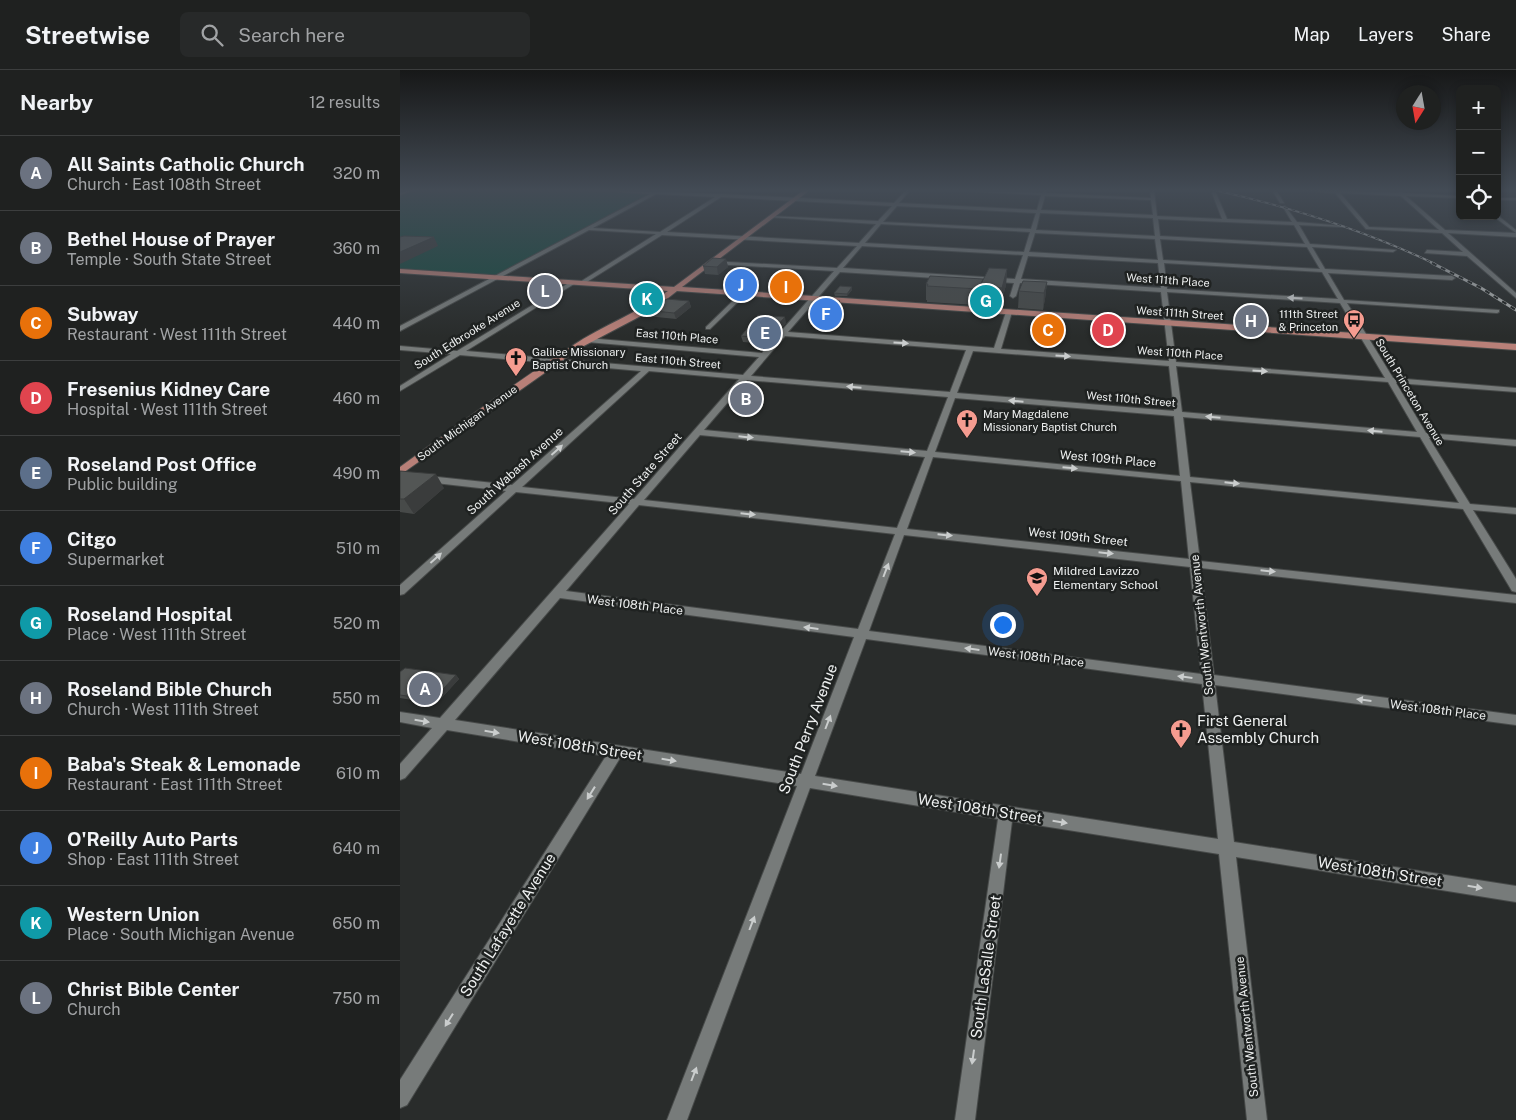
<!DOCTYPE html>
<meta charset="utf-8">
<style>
body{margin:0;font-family:"Public Sans",sans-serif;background:#272929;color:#f1f3f6}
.controls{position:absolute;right:15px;top:15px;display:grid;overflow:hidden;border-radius:8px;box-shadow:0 2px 8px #0003}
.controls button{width:45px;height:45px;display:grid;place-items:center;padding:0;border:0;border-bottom:1px solid #3c3e3e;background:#1f2120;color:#f1f3f6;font:25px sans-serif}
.compass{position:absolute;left:996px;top:15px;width:45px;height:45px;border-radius:50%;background:#1f2120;box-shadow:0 2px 8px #0003;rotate:191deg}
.you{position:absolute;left:602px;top:554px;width:18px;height:18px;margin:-12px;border:4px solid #fff;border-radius:50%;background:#1a73e8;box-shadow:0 0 0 8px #1a73e833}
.badge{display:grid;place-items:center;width:32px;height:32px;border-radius:50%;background:#8c9099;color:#fff;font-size:16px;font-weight:700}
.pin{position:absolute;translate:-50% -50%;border:2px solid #fff;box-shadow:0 1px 5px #0006}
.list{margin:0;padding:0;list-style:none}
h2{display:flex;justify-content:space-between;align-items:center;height:65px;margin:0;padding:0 20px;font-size:21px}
h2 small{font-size:16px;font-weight:400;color:#a1a3a5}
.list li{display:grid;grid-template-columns:32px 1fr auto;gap:15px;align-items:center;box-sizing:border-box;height:75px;padding:0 20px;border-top:1px solid #3c3e3e}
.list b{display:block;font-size:19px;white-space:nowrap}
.list p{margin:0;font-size:16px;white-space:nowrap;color:#a1a3a5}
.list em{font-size:16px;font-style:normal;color:#a1a3a5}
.icon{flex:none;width:28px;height:28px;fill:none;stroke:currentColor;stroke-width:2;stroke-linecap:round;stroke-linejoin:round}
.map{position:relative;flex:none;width:1116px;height:1050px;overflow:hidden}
header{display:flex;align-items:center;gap:30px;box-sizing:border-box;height:70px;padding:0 25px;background:#1f2120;border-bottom:1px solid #3c3e3e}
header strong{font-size:24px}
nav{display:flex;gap:28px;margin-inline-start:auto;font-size:18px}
.search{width:350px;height:45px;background:#272929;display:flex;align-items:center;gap:12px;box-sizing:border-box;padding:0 18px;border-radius:8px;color:#a1a3a5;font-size:19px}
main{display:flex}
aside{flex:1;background:#1f2120}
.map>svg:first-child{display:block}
.green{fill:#174a40}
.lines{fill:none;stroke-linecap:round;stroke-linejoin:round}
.minor-casing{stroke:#474a49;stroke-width:2}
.major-casing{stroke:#474a49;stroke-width:2}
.minor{fill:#777b7a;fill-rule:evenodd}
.major{fill:#b88078;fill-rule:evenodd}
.rail-far1-casing{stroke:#acafae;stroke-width:2}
.rail-casing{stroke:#acafae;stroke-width:3}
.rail-far1{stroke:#1f2221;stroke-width:1;stroke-dasharray:4;stroke-linecap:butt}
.rail{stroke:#1f2221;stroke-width:2;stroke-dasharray:5;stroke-linecap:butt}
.wall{fill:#474a49}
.shaded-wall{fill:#3a3c3c}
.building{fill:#535655;stroke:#3a3c3c}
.oneway{fill:#cacdcd}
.labels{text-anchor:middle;stroke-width:5;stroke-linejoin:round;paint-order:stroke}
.far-street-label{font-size:11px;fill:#eef0f0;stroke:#1f2221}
.far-poi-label{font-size:11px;fill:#eef0f0;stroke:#1f2221;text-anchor:start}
.street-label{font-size:12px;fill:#eef0f0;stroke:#1f2221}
.poi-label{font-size:12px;fill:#eef0f0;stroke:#1f2221;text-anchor:start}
.near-poi-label{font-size:15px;fill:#eef0f0;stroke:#1f2221;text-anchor:start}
.near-street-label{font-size:15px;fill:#eef0f0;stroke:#1f2221}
</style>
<header>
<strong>Streetwise</strong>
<div class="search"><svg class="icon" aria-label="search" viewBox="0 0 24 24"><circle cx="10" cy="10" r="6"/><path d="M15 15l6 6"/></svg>Search here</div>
<nav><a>Map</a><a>Layers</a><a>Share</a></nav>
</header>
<main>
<aside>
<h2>Nearby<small>12 results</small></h2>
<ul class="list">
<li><span class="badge" style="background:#6b7280">A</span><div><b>All Saints Catholic Church</b><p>Church · East 108th Street</p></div><em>320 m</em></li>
<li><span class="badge" style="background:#6b7280">B</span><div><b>Bethel House of Prayer</b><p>Temple · South State Street</p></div><em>360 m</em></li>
<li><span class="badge" style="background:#e8710a">C</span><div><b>Subway</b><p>Restaurant · West 111th Street</p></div><em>440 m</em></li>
<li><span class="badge" style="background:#e0444e">D</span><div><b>Fresenius Kidney Care</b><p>Hospital · West 111th Street</p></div><em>460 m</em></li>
<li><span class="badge" style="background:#5c6f8a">E</span><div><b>Roseland Post Office</b><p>Public building</p></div><em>490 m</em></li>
<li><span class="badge" style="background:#3f7fe0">F</span><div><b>Citgo</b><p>Supermarket</p></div><em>510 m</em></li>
<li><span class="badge" style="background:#0f9aa8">G</span><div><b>Roseland Hospital</b><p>Place · West 111th Street</p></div><em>520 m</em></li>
<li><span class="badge" style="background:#6b7280">H</span><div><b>Roseland Bible Church</b><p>Church · West 111th Street</p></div><em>550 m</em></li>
<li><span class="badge" style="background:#e8710a">I</span><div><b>Baba's Steak &amp; Lemonade</b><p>Restaurant · East 111th Street</p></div><em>610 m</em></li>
<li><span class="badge" style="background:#3f7fe0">J</span><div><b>O'Reilly Auto Parts</b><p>Shop · East 111th Street</p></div><em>640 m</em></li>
<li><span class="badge" style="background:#0f9aa8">K</span><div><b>Western Union</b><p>Place · South Michigan Avenue</p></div><em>650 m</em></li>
<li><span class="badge" style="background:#6b7280">L</span><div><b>Christ Bible Center</b><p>Church</p></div><em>750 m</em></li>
</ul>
</aside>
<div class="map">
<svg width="1116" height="1050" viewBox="0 0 1116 1050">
<rect width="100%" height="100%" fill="#292c2b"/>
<polygon class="green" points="16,120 178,120 251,124 96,205 0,199 0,125"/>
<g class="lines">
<g class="minor-casing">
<g id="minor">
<polygon points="9,120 14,120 0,125 0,123"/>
<path d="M191,120L322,124L494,133L506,120H510L499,133L637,140L641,125L543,120L642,123L643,120H647L646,123L751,128L750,120H754L757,146L822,149L812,123L814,122L816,123L827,149L892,152L883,137L885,136L897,152L944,156L942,157L899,155L910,174L996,180L993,182L912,177L925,199L1052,206L1055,208L1052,210L928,203L944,230L1099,240V242L1097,243L947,233L993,308L1116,318V322L996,313L1026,363L1116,370V376L1029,368L1070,434L1116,438V444L1073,440L1116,509V522L1112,521L1063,439L790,412L800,491L1116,525V533L801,498L814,605L1116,645V655L815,615L834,772L1116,816V832L836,787L867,1050H847L819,784L612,751L575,1050H555L598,749L410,718L287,1050H267L397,716L220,688L7,1035L0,1038V1010L206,686L47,660L5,708L0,710V694L32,658L0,652V642L40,648L229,434L116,422L4,524L0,525V515L106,421L0,409V403L112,415L241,301L60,285L0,321V316L51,284L0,280V276L57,281L172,211L174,212V214L66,281L343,305L359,287L187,272L184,270L187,268L362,283L434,201L313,194L311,191L437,198L457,176L262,165L182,215L180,214V212L256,164L189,160L0,261V256L250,124ZM256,124L315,127L260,162L193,158ZM645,126L751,130L753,145L641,140ZM321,127L492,136L478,151L370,146L368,147L476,154L459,173L267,162ZM497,136L636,143L631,159L483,152ZM640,143L753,148L755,166L636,160ZM758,149L894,155L905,174L760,166ZM481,154L630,162L624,182L465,173ZM635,163L755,169L758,190L629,182ZM760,169L907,177L920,199L763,190ZM462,176L623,185L615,209L443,198ZM628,186L758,193L761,218L621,209ZM764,193L922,202L938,229L767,219ZM440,202L614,213L610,226L613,228L616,226L620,213L761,222L769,291L601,279L612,242L609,240L606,242L594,278L388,262ZM767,222L940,233L985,308L776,292ZM385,266L566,280L550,322L351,306ZM573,281L769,296L774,341L557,323ZM776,296L988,312L1017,362L782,342ZM249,301L339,309L234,429L122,417ZM347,310L548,327L527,381L304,360ZM555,328L774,346L780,406L535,382ZM783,347L1020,367L1059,433L790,407ZM300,365L525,387L497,458L244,430ZM533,387L781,411L789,489L507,459ZM239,435L495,464L458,559L166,521ZM504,465L790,497L801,604L469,561ZM160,528L454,567L401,704L55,650ZM466,569L802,614L818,769L415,706Z"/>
<polygon points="872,120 876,120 884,133 880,133"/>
<path d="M890,120H937L998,123L999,121L1003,123L1060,126V128L1006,126L1045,160L1116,163L1093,146L1097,145L1116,160V167L1048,163L1116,223V228L1067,186L1025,183L1027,180L1063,182L1042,163L966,159L935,123ZM940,123L1001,126L1039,160L969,157Z"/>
<rect x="1097" y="128" width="19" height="2"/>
<polygon points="341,223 346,224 310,259 306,259 306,257"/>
</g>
</g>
<g class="major-casing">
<path id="major" d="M404,120H410L282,217L1116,274V280L277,221L254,239L180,278L0,405V397C57,356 113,314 172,276C203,255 238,243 268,221L0,203V199L274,217Z"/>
</g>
<use href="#minor" class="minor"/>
<use href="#major" class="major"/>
<g class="rail-far1-casing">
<path id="rail-far1" d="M814,120C891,137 964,160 1035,194"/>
</g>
<g class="rail-casing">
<polyline id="rail" points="1032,193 1081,218 1116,240"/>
</g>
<use href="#rail-far1" class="rail-far1"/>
<use href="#rail" class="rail"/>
</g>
<g class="wall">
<rect x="631" y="120" width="10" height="1"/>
<polygon points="326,189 328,197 318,205 305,204 303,196"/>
<polygon points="607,199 606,215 601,234 579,233 578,235 527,232 527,230 526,230 526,214 583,209"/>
<polygon points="357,210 347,220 326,218 325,215"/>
<polygon points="647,212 645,229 643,240 618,238 619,221"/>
<polygon points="452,220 447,226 435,226 434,223"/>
<polygon points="289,231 291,237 276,249 247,246 245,240"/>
<polygon points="440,234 433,243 421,243 420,240"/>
<polygon points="386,253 367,274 343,272 341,266"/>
<polygon points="0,401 44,418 14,444 0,442"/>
<polygon points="0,602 56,605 59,609 36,634 0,628"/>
</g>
<g class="shaded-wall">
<polygon points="34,167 38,176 0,194 0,182"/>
<polygon points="326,189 328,197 318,205 317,197"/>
<polygon points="607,199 606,215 601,234 602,218"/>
<polygon points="357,207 357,210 347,220 346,217"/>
<polygon points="647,212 645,229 643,240 644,223"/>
<polygon points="452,217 452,220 447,226 447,224"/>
<polygon points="580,217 579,233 578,235 579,219"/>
<polygon points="289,231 291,237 276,249 274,243"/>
<polygon points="440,231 440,234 433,243 433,240"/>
<polygon points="385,247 386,253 367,274 366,268"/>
<polygon points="36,404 44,418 14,444 4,429"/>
<polygon points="56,605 59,609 36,634 33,630"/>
</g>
<g class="building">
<polygon points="4,166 34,167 0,182 0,167"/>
<polygon points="313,188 326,189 317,197 303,196"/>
<polygon points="589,198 607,199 602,218 580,217 579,219 527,216 528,214 526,214 530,206 583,209 581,214"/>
<polygon points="336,206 357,207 346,217 325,215"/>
<polygon points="623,211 647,212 644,223 619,221"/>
<polygon points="440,216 452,217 447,224 434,223"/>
<polygon points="267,229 289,231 274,243 245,240"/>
<polygon points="428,231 440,231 433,240 420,240"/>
<polygon points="358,245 385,247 366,268 341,266"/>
<polygon points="0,401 36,404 4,429 0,429"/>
<polygon points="5,598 56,605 33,630 0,625 0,602"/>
</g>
<defs><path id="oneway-solid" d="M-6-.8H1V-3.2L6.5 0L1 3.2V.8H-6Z" transform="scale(1.25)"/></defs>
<g class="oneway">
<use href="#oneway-solid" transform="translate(895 228) rotate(-176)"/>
<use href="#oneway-solid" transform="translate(501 273) rotate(4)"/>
<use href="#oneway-solid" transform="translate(663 286) rotate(4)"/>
<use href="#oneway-solid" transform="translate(860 301) rotate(4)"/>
<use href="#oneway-solid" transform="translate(454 317) rotate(-175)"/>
<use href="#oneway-solid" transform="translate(616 331) rotate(-175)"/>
<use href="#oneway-solid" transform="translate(813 347) rotate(-175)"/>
<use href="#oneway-solid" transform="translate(975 361) rotate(-175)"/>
<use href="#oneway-solid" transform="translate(346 367) rotate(6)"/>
<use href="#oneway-solid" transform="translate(157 380) rotate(-42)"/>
<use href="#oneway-solid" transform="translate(508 382) rotate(5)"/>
<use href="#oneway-solid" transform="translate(670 398) rotate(5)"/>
<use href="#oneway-solid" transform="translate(832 413) rotate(6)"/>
<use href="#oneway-solid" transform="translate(348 444) rotate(6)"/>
<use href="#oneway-solid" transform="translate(545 465) rotate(6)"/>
<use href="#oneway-solid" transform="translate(706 483) rotate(6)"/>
<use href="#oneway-solid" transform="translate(36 488) rotate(-42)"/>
<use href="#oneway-solid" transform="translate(486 500) rotate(-69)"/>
<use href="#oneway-solid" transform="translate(868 501) rotate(6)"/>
<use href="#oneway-solid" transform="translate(411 558) rotate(-173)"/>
<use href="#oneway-solid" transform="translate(572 579) rotate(-173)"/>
<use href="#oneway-solid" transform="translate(785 607) rotate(-173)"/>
<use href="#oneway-solid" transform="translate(964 630) rotate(-173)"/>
<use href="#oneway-solid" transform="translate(22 651) rotate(9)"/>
<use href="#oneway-solid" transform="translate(428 652) rotate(-69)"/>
<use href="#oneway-solid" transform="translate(92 662) rotate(9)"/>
<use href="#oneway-solid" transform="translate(269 690) rotate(9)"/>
<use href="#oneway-solid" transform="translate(430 715) rotate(9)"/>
<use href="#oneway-solid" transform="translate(191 723) rotate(122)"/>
<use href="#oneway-solid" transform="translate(660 752) rotate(9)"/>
<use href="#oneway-solid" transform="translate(600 791) rotate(98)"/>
<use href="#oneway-solid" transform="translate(1075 817) rotate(9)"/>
<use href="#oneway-solid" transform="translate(352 853) rotate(-69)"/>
<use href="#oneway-solid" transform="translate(49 950) rotate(122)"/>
<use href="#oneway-solid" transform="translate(573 987) rotate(98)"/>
<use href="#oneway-solid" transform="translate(294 1004) rotate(-69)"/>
</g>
<linearGradient id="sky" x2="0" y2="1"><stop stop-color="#171818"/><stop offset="0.45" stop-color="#434b55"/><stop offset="1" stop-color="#434b55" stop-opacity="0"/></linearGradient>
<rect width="1116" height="267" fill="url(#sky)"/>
<defs>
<g id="bus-pin" transform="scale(1.125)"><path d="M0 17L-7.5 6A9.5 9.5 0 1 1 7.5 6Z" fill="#f59c90" stroke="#1f2221"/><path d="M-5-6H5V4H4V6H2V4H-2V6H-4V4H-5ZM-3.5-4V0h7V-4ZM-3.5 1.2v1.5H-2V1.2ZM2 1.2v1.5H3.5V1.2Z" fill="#111"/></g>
<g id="church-pin" transform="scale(1.125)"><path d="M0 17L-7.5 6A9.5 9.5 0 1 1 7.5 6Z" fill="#f59c90" stroke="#1f2221"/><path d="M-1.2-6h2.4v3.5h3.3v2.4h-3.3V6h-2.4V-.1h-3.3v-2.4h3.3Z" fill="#111"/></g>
<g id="school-pin" transform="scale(1.125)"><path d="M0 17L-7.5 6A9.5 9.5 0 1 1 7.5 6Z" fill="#f59c90" stroke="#1f2221"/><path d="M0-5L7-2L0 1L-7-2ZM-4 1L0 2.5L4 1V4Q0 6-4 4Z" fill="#111"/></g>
</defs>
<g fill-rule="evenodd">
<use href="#bus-pin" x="954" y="250"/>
<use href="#church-pin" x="116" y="288"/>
<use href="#church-pin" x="567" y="350"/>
<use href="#school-pin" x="637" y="508"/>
<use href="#church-pin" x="781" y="660"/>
</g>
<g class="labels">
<g class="far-street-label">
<text transform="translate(768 210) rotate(4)" y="4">West 111th Place</text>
<text transform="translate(780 243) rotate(4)" y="4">West 111th Street</text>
<text transform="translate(67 264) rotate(-32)" y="4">South Edbrooke Avenue</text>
<text transform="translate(277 266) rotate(5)" y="4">East 110th Place</text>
<text transform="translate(780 283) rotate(4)" y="4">West 110th Place</text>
<text transform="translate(278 291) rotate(5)" y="4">East 110th Street</text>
<text transform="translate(1010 322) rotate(59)" y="4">South Princeton Avenue</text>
<text transform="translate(731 329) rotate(5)" y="4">West 110th Street</text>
<text transform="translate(67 353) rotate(-36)" y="4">South Michigan Avenue</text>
</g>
<g class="far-poi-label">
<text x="938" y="248" text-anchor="end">111th Street<tspan x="938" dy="13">&amp; Princeton</tspan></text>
<text x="132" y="286">Galilee Missionary<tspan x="132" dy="13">Baptist Church</tspan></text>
<text x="583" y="348">Mary Magdalene<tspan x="583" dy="13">Missionary Baptist Church</tspan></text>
</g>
<g class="street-label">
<text transform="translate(708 389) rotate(5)" y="4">West 109th Place</text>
<text transform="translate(115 401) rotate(-42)" y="4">South Wabash Avenue</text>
<text transform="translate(245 404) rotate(-49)" y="4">South State Street</text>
<text transform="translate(678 467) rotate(6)" y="4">West 109th Street</text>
<text transform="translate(235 535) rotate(7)" y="4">West 108th Place</text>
<text transform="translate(802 555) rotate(-96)" y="4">South Wentworth Avenue</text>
<text transform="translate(636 587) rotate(7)" y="4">West 108th Place</text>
<text transform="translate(1038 640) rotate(7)" y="4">West 108th Place</text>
<text transform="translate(847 957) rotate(-96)" y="4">South Wentworth Avenue</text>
</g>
<g class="poi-label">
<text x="653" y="505">Mildred Lavizzo<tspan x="653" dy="14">Elementary School</tspan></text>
</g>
<g class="near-poi-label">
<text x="797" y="656">First General<tspan x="797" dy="17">Assembly Church</tspan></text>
</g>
<g class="near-street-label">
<text transform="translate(408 659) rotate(-69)" y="5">South Perry Avenue</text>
<text transform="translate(180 676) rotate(9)" y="5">West 108th Street</text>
<text transform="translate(580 739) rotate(9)" y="5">West 108th Street</text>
<text transform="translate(980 802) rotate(9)" y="5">West 108th Street</text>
<text transform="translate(108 855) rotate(-58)" y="5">South Lafayette Avenue</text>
<text transform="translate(586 897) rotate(-82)" y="5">South LaSalle Street</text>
</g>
</g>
</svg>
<div class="controls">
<button>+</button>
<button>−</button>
<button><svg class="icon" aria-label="locate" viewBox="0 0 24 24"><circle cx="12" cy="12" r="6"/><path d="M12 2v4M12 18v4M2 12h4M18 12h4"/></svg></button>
</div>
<svg class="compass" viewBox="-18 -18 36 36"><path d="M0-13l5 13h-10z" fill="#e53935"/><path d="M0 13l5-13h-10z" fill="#a1a3a5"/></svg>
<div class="you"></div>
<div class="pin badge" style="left:25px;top:619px;background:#6b7280">A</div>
<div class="pin badge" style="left:346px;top:329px;background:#6b7280">B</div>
<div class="pin badge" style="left:648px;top:260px;background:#e8710a">C</div>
<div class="pin badge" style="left:708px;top:260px;background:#e0444e">D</div>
<div class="pin badge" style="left:365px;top:263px;background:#5c6f8a">E</div>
<div class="pin badge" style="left:426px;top:244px;background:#3f7fe0">F</div>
<div class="pin badge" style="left:586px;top:231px;background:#0f9aa8">G</div>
<div class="pin badge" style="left:851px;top:251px;background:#6b7280">H</div>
<div class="pin badge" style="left:386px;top:217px;background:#e8710a">I</div>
<div class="pin badge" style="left:341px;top:215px;background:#3f7fe0">J</div>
<div class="pin badge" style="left:247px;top:229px;background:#0f9aa8">K</div>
<div class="pin badge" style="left:145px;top:221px;background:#6b7280">L</div>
</div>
</main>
